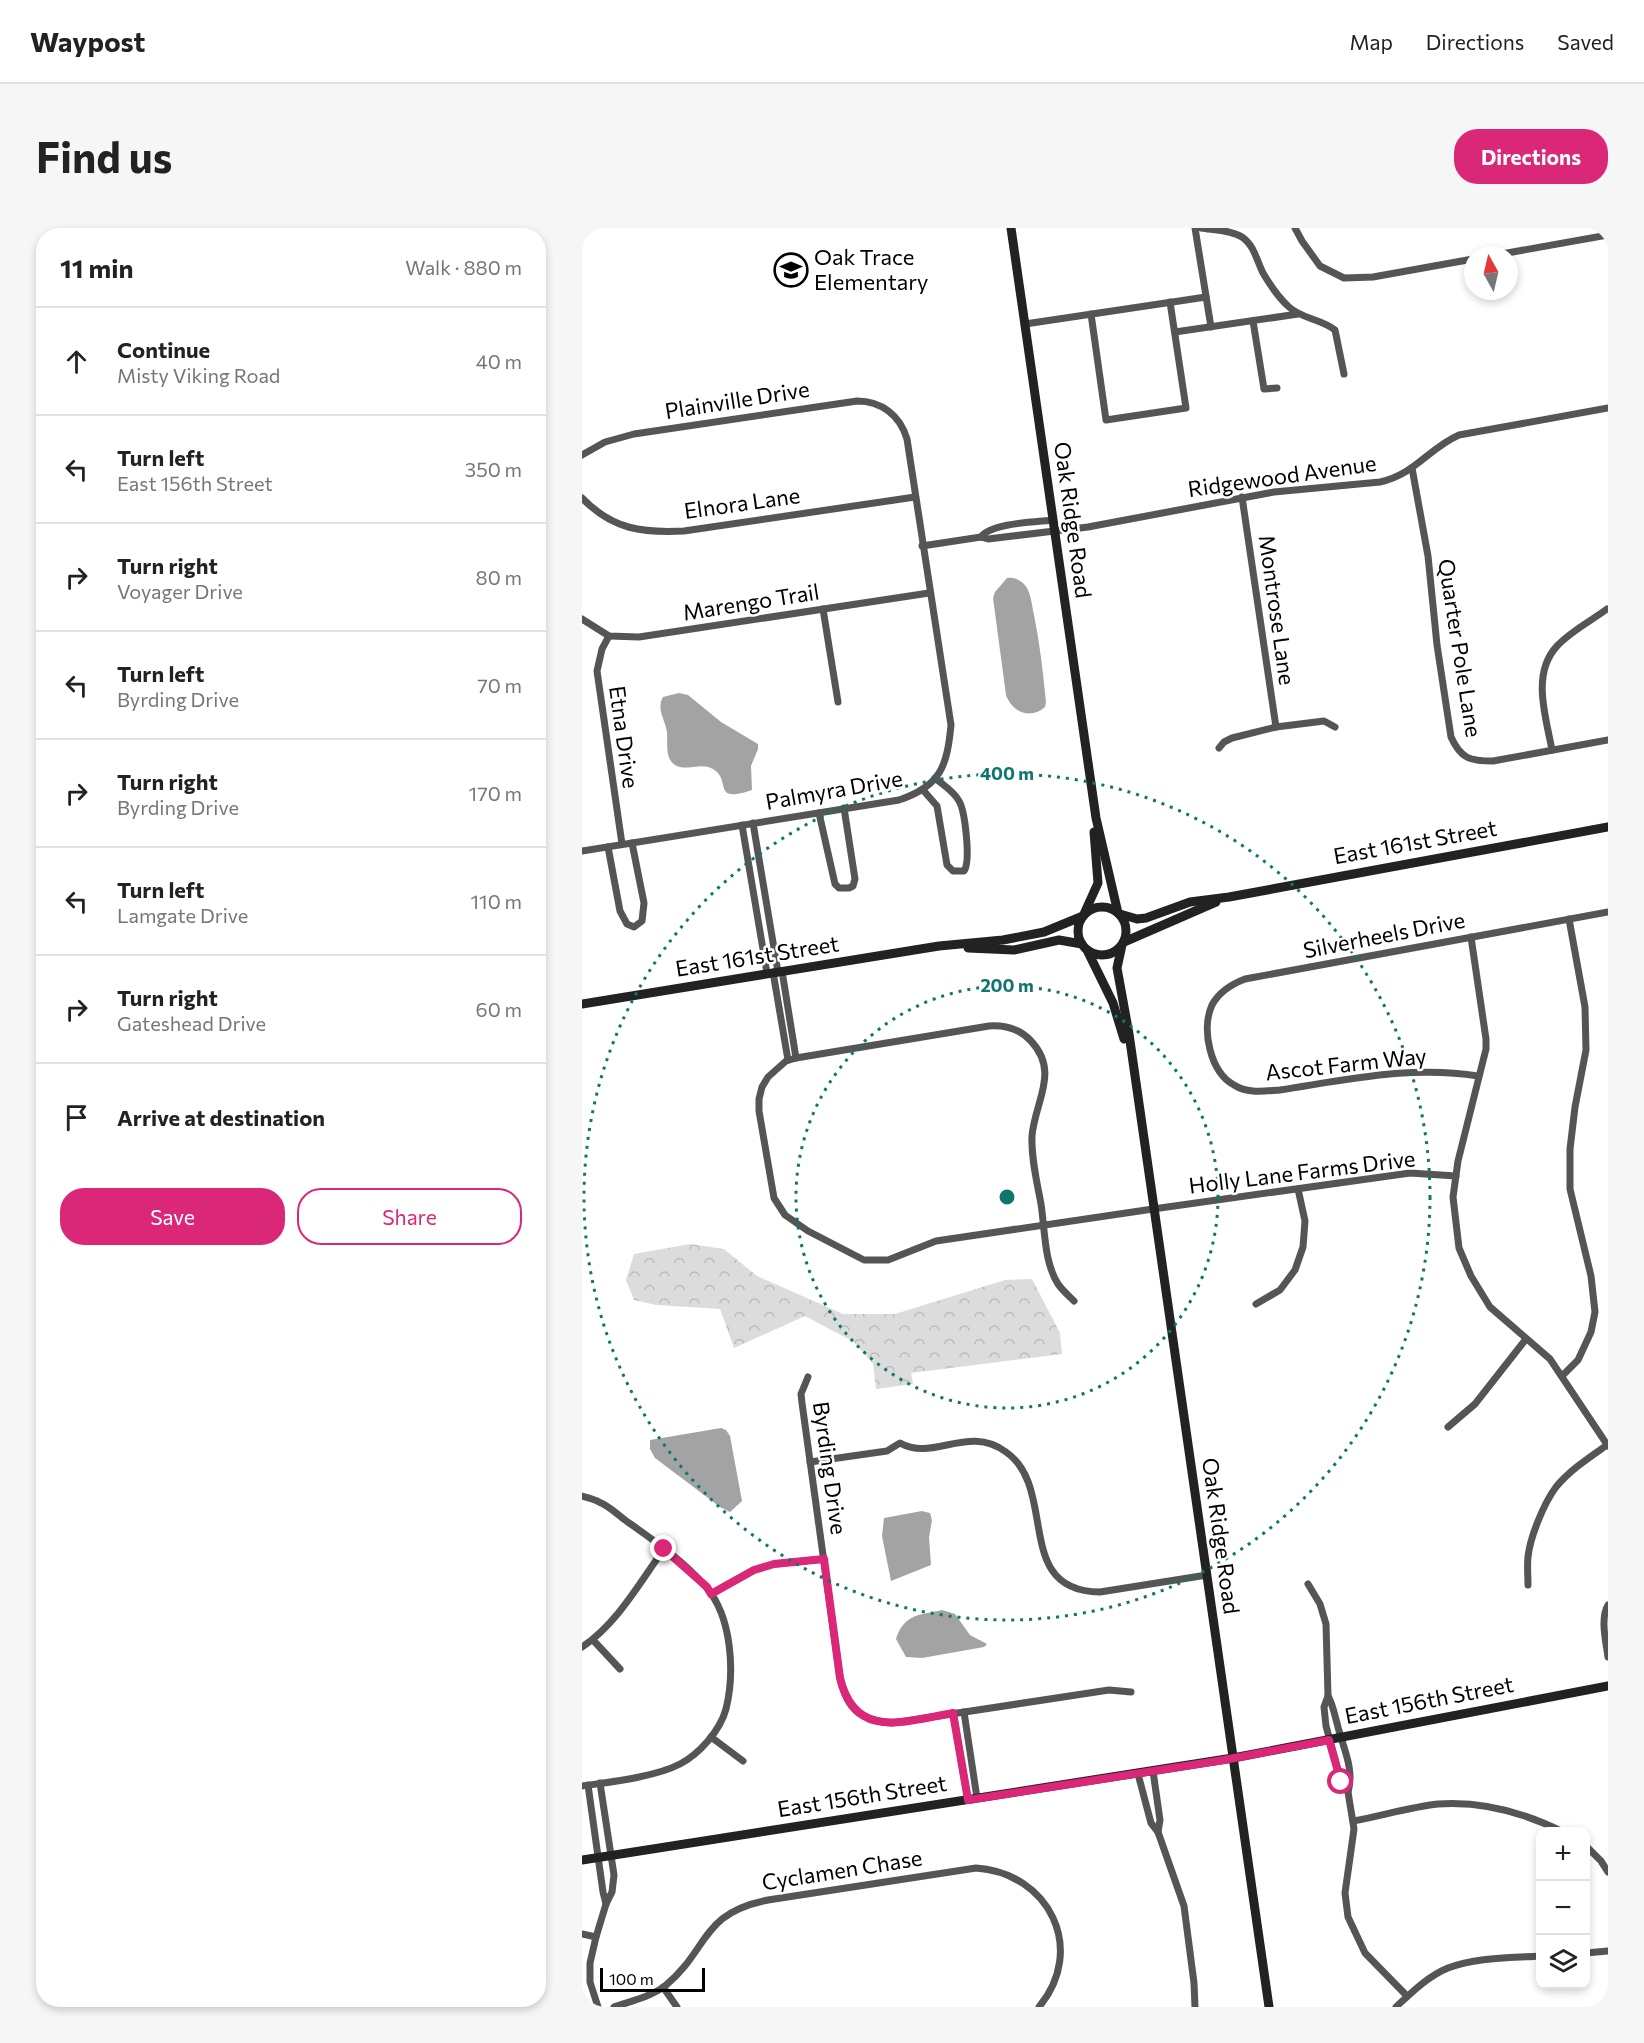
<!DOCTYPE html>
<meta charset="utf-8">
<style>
body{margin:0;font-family:Commissioner,sans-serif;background:#f6f6f6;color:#222}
.controls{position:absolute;right:18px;bottom:18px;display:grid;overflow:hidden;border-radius:12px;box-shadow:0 3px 9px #0003}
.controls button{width:54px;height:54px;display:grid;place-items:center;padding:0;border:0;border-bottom:2px solid #e0e0e0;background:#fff;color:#222;font:30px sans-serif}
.compass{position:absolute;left:882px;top:18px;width:54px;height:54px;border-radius:50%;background:#fff;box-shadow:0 3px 9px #0003;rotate:352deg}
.scale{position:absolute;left:18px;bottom:15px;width:105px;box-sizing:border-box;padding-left:6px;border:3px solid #000;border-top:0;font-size:16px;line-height:21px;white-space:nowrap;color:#000;-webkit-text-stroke:4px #fff;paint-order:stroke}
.stop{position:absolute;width:18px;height:18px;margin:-14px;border:4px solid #db2777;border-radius:50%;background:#fff}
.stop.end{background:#db2777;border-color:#fff;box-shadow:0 2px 6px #0008}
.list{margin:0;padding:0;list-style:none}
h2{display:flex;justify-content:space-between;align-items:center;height:78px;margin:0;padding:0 24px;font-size:26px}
h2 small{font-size:20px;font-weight:400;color:#767676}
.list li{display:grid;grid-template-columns:39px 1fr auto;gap:18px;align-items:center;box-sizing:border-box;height:108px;padding:0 24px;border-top:2px solid #e0e0e0}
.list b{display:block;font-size:22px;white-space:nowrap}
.list p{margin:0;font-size:20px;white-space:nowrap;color:#767676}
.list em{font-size:20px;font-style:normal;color:#767676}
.actions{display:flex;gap:12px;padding:18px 24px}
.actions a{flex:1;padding:14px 0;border:2px solid #db2777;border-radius:24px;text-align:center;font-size:21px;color:#db2777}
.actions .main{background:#db2777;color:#fff}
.icon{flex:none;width:33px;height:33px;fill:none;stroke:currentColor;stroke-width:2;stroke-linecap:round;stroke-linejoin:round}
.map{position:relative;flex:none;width:1026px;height:1779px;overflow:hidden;border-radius:24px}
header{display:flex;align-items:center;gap:36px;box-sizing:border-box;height:84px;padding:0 30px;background:#fff;border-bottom:2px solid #e0e0e0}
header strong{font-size:28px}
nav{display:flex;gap:33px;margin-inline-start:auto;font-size:21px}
.intro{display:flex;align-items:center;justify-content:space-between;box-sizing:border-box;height:144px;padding:0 36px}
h1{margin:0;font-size:42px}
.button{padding:15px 27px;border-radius:24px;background:#db2777;color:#fff;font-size:21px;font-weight:700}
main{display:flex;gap:36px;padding:0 36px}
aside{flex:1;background:#fff;border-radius:24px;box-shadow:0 3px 9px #0003}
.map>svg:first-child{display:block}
.forest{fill:url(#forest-crowns)}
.water{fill:#a3a3a3}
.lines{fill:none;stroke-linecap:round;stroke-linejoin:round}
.street{stroke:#555;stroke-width:7}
.secondary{stroke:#222;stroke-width:9}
.route{stroke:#db2777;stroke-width:8}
.ring{fill:none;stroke:#0f766e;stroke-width:3;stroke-dasharray:3 6}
.labels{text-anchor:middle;stroke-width:5;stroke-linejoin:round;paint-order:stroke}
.poi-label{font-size:22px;fill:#000;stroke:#fff;text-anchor:start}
.street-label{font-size:22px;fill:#000;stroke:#fff}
.centre{fill:#0f766e;stroke:#fff;stroke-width:3}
.ring-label{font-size:18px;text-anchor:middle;font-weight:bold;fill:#0f766e;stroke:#fff;stroke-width:5;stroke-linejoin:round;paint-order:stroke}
</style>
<header>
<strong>Waypost</strong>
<nav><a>Map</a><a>Directions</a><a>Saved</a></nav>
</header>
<div class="intro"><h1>Find us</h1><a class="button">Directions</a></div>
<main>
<aside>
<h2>11 min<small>Walk · 880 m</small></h2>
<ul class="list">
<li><svg class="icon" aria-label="ahead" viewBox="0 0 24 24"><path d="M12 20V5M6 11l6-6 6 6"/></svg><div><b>Continue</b><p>Misty Viking Road</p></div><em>40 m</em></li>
<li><svg class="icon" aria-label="left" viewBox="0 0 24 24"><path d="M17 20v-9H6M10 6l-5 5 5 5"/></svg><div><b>Turn left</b><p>East 156th Street</p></div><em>350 m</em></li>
<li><svg class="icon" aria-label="right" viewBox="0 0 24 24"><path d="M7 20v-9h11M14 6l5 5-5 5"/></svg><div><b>Turn right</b><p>Voyager Drive</p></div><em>80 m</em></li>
<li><svg class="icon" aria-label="left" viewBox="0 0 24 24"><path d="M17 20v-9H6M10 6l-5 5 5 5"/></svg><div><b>Turn left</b><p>Byrding Drive</p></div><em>70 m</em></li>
<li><svg class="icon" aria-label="right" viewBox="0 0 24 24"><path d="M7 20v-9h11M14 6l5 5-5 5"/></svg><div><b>Turn right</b><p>Byrding Drive</p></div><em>170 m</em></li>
<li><svg class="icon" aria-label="left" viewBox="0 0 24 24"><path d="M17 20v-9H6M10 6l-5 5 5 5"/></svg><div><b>Turn left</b><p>Lamgate Drive</p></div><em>110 m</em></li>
<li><svg class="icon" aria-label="right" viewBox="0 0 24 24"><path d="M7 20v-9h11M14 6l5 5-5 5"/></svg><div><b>Turn right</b><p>Gateshead Drive</p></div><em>60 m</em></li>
<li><svg class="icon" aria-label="arrive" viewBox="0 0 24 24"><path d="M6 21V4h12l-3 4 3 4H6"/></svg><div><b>Arrive at destination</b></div></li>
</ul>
<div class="actions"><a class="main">Save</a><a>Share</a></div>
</aside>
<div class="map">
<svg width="1026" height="1779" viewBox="0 0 1026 1779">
<defs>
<pattern id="forest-crowns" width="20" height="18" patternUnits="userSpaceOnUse" patternTransform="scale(1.5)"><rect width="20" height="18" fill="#dcdcdc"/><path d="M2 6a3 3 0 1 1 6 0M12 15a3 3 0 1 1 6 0" fill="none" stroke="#bbb"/></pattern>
</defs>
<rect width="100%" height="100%" fill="#fff"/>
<polygon class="forest" points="108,1016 142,1021 175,1048 261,1086 313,1086 423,1052 450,1051 478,1105 480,1126 329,1145 331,1156 294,1161 291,1136 272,1114 223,1088 152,1120 138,1081 74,1077 52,1072 44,1052 52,1026"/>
<g class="water">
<path d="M425,350C433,349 441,353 445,360C449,367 450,378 452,387C458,416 461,445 464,474L463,479C448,492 430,484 424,467L411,370L413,364Z"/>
<path d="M97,465L106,467L139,494L176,516V521L169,538L170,562C129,576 150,552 131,541C119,534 106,543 95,538C82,532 86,515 85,504C83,491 74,481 81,469Z"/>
<polygon points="139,1200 144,1202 148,1208 160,1273 148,1284 138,1279 73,1230 68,1221 68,1212"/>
<polygon points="340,1283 348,1285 350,1292 347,1309 349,1337 309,1353 300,1308 302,1290"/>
<path d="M360,1382L373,1386L388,1407L405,1416L402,1419L340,1430L324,1429L314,1411C322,1386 337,1387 360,1382Z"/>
</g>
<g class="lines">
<g class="street">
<polyline points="613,0 629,99"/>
<path d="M619,0C632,2 649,2 660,9C672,17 675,33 681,45C688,57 697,70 707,79C720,91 739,91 753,102L762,146"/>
<polyline points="713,0 720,13 738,38 762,50 791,49 891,31"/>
<polyline points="914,27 1026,7"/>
<polyline points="509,86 524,192 604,180 588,74"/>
<polyline points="671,93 682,161 695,160"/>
<polyline points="443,96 624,69"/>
<polyline points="593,104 716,86"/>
<path d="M0,227L23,214L52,206L275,173C299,173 318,187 325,211L369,497C365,538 359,558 317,572L0,623"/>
<path d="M830,240L846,328L855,417L869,509C879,531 888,533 911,533L1026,512"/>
<polyline points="660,269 694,499"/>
<path d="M0,270C31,302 61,305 102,303L333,269"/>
<path d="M399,309C409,295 453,294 471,292"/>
<path d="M340,318L399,309L406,311L506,299L692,264L798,254C832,247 847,220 877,207L1026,180"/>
<polyline points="241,381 256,474"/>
<polyline points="0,391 27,408 57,409 347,365"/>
<polyline points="27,408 20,421 15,443 40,616"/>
<polyline points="637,520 642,514 650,510 694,499 742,493 753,499"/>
<path d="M970,522C964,489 949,446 975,418C989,403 1009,393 1025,381"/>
<path d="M341,562L355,578L365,637L371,643H382C389,633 383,583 377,573C372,563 361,557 353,550"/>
<polyline points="237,585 253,656 257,660 267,660 271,658 273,651 262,580"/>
<polyline points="171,595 196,744"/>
<polyline points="160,597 185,745"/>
<polyline points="26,619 38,683 45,696 52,699 60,693 62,675 50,615"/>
<polyline points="889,709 904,811 904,821 876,933 871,969 877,1020 889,1048 908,1079 968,1131 1026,1218"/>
<polyline points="200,743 214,830"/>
<polyline points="191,744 206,832"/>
<path d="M896,848C830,837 764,852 698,862C682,863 666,866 652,857C628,844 619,801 630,777C637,764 650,756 663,751L1026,684"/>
<path d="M492,1073C487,1068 480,1062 476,1056C462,1034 463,1002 459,976C455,954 449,930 450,908C453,873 478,844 449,813C438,801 423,797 407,798L214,830L204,833L186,849L180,859L177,871V883L192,970L203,987L226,1003L282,1032H306L354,1013L571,981L828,945L874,948"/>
<polyline points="674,1076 698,1062 713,1042 721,1019 723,993 716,961"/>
<polyline points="980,1148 996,1132 1009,1104 1013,1084 1009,1048 988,961 988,921 993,879 1004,822 1003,779 987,691"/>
<path d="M226,1149L219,1166L220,1175L258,1450C265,1481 277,1492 310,1495L527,1462L549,1464"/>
<polyline points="866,1199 893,1176 944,1111"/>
<path d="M228,1234L305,1223L318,1215C351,1234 386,1196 424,1224C477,1261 430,1363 518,1364L625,1347"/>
<path d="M0,1268C6,1270 12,1271 17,1274C27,1278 35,1286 43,1292C71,1312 102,1333 124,1359C150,1389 153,1444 144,1481C138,1503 117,1526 98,1536C73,1549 28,1554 0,1558"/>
<polyline points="726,1356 738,1376 744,1396 746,1468 742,1479 744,1498 759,1553 766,1564 772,1601 763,1665 766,1689 783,1725 825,1768"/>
<path d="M946,1357C946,1348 945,1338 946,1329C948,1309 962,1275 974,1259C988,1242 1008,1229 1025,1217"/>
<polyline points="129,1366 172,1342 192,1336 242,1331"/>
<path d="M1026,1377C1018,1390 1024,1414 1026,1429"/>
<polyline points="11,1412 38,1441"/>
<path d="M0,1419C35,1396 58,1354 82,1321"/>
<path d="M746,1468C751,1477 752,1485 755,1495C760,1518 773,1540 766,1564"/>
<polyline points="382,1484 395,1570"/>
<polyline points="371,1485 386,1572"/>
<polyline points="129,1509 161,1533"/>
<polyline points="571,1543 578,1592 576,1604"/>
<polyline points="556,1546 569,1595 576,1604 602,1678 612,1755 613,1779"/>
<polyline points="6,1557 21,1664 24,1676"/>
<path d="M771,1593C799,1588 828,1579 856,1576C899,1573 943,1585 981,1604"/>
<polyline points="1004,1618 1019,1633 1026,1644"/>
<polyline points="0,1706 14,1709"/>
<polyline points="1004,1725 1026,1723"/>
<polyline points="81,1759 95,1779"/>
<polyline points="16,1779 8,1754 8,1735 14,1709 24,1676 30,1664 32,1647 18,1555"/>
<path d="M32,1779C49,1773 68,1769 83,1758C127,1722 118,1685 186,1672L394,1640C467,1645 505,1721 457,1779"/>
<path d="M814,1779C829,1765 846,1748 866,1740C894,1729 929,1730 958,1728"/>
</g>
<g class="secondary">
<polyline points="429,0 514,590 536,685"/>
<circle cx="520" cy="703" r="24"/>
<polyline points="502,686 516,655 512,604"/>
<polyline points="538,686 555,691 564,690 608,674 647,669 1026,599"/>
<polyline points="542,714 634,674"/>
<polyline points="540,717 535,740 547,806 687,1779"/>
<polyline points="386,720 432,722 477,712 500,716"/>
<polyline points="505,722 531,775 542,811"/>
<polyline points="0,776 357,718 421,712 462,704 501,688"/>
<polyline points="0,1632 651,1530 1026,1458"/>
</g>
</g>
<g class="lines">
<path class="route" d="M82,1321L125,1359L129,1366L172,1342L192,1336L242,1331L258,1450C273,1513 323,1493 371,1485L386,1572L642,1532L747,1512L759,1554"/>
</g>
<g class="ring">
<circle cx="425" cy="969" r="211"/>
<circle cx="425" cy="969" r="423"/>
</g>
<defs>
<g id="school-ring" transform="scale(1.725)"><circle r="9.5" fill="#fff" stroke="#000" stroke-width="1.5"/><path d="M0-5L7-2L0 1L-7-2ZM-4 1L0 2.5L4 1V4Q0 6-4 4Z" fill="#000"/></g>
</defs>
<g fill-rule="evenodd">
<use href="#school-ring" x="209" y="42"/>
</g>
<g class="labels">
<g class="poi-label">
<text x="232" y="37">Oak Trace<tspan x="232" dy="25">Elementary</tspan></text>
</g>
<g class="street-label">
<text transform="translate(155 172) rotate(-9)" y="8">Plainville Drive</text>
<text transform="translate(700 248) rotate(-8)" y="8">Ridgewood Avenue</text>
<text transform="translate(160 275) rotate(-8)" y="8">Elnora Lane</text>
<text transform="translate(491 292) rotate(82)" y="8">Oak Ridge Road</text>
<text transform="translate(169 374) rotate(-9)" y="8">Marengo Trail</text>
<text transform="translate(695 382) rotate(82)" y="8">Montrose Lane</text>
<text transform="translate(878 420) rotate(81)" y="8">Quarter Pole Lane</text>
<text transform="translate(42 509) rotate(82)" y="8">Etna Drive</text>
<text transform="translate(252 562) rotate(-10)" y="8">Palmyra Drive</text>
<text transform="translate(833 614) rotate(-10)" y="8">East 161st Street</text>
<text transform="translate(802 707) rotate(-11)" y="8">Silverheels Drive</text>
<text transform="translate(175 728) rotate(-9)" y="8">East 161st Street</text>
<text transform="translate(764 836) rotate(-6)" y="8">Ascot Farm Way</text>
<text transform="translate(720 944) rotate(-7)" y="8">Holly Lane Farms Drive</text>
<text transform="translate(248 1240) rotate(82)" y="8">Byrding Drive</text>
<text transform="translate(639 1308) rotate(82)" y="8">Oak Ridge Road</text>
<text transform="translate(847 1472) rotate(-11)" y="8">East 156th Street</text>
<text transform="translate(280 1568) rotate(-9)" y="8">East 156th Street</text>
<text transform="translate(260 1642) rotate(-9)" y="8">Cyclamen Chase</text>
</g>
</g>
<circle cx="425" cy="969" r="9" class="centre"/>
<g class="ring-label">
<text x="425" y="552">400 m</text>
<text x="425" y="764">200 m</text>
</g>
</svg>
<div class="controls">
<button>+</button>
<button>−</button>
<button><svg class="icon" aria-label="layers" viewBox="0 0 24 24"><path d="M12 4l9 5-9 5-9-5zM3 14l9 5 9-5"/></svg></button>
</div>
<svg class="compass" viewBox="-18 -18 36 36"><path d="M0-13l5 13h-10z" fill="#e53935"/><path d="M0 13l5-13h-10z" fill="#767676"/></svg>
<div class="scale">100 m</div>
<div class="stop" style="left:759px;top:1554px"></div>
<div class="stop end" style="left:82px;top:1321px"></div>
</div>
</main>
